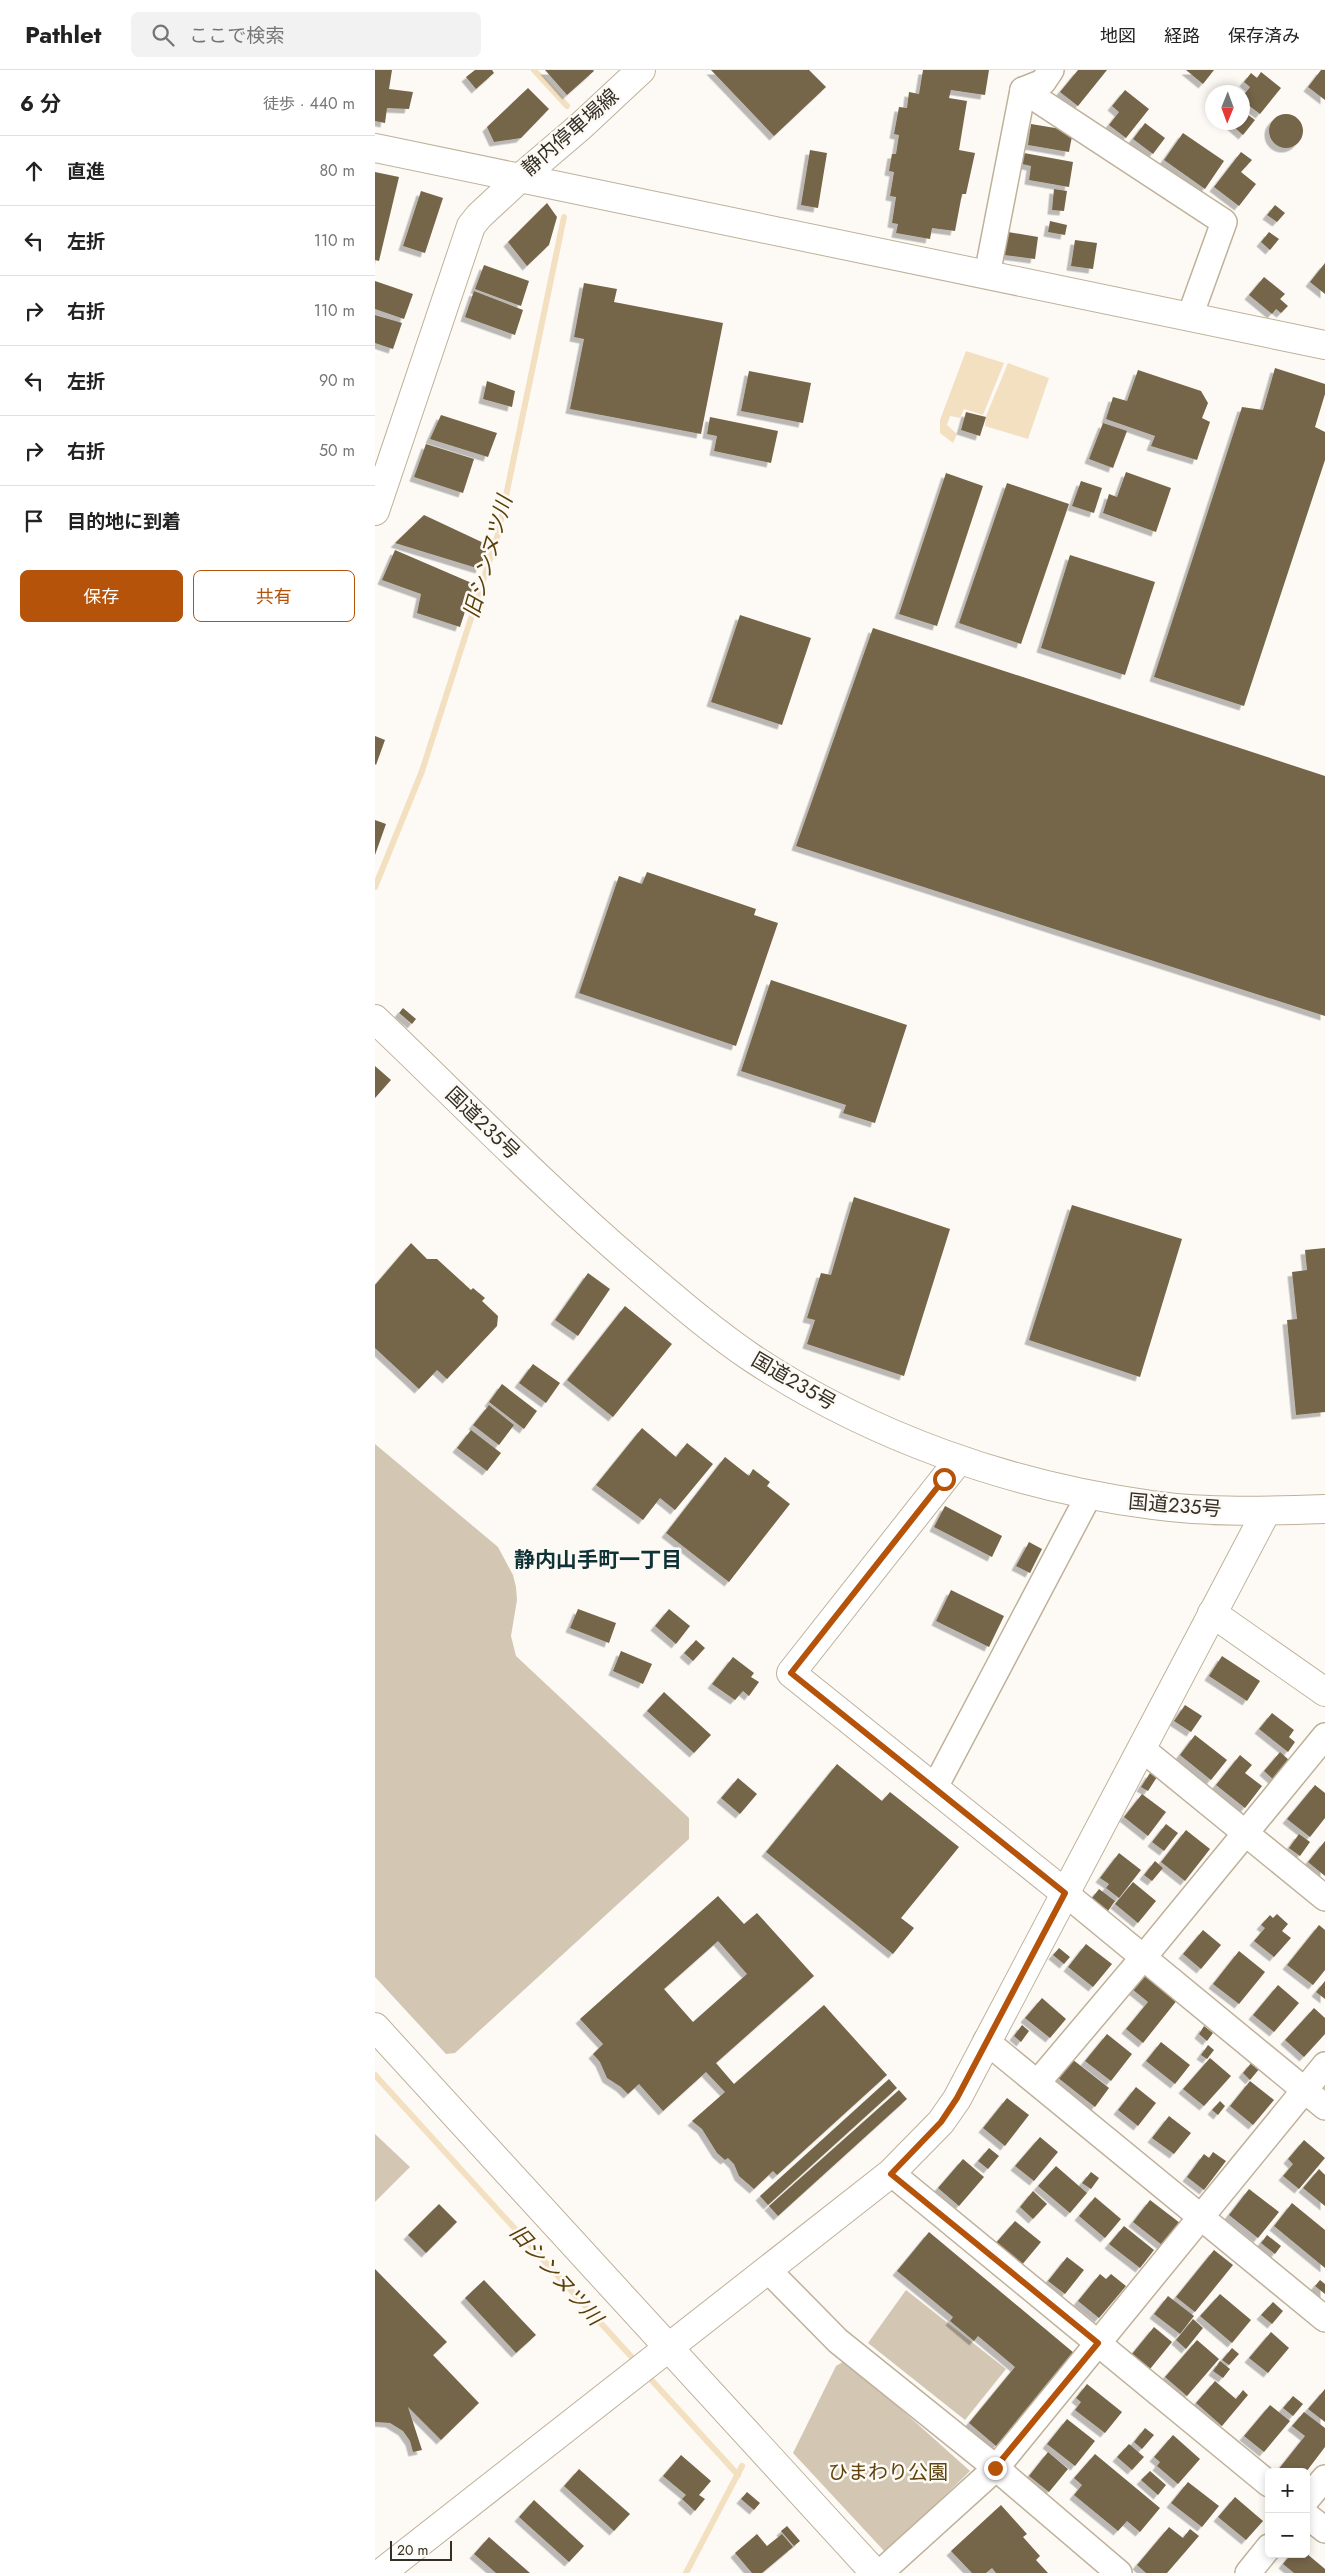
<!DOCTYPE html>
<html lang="ja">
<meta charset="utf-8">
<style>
body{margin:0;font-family:Jost,"Noto Sans JP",sans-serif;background:#f2f2f2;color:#222}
.controls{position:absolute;right:15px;bottom:15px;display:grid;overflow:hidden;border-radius:8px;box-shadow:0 2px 8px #0003}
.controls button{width:45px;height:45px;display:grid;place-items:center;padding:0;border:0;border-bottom:1px solid #e0e0e0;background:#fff;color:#222;font:25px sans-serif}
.compass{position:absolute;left:830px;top:15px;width:45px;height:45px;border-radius:50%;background:#fff;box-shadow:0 2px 8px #0003;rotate:181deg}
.scale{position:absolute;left:15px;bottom:12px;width:62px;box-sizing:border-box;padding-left:5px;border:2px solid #352f26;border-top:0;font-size:14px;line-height:18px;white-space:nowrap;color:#352f26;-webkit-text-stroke:4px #fdfaf5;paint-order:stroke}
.stop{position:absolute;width:15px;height:15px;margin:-11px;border:4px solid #b45309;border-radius:50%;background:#fff}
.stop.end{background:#b45309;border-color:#fff;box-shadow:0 1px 5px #0008}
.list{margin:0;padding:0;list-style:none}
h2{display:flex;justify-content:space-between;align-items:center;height:65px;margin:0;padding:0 20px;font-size:21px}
h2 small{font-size:16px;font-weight:400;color:#767676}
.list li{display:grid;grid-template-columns:32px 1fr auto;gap:15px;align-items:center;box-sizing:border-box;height:70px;padding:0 20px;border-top:1px solid #e0e0e0}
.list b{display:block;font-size:19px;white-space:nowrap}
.list em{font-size:16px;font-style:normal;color:#767676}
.actions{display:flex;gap:10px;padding:15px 20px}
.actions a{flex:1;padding:11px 0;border:1px solid #b45309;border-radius:8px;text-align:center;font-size:18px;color:#b45309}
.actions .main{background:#b45309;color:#fff}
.icon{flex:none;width:28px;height:28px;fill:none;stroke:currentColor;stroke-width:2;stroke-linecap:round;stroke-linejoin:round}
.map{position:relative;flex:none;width:950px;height:2503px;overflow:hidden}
header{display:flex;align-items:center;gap:30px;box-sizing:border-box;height:70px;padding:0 25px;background:#fff;border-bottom:1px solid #e0e0e0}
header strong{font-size:24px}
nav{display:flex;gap:28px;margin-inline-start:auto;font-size:18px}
.search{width:350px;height:45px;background:#f2f2f2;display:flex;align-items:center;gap:12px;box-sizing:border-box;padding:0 18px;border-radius:8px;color:#767676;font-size:19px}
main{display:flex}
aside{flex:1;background:#fff}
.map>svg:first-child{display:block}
.green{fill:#d3c7b3}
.water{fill:#f3e0c1}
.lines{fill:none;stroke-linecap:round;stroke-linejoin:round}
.stream{stroke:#f3e0c1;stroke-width:6}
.building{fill:#756549;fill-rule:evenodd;filter:url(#shadow)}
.minor-casing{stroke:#bfb19a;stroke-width:28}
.tertiary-casing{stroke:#bfb19a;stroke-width:30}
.secondary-casing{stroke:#bfb19a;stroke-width:30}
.trunk-casing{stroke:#bfb19a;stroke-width:30}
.minor{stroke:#fff;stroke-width:25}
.tertiary{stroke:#fff;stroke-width:28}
.secondary{stroke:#fff;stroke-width:28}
.trunk{stroke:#fff;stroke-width:28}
.route{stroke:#b45309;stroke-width:6}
.labels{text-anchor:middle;stroke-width:5;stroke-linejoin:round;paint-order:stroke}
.street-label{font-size:20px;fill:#352f26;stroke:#fdfaf5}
.park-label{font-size:20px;fill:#5d430e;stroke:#fdfaf5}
.water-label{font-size:21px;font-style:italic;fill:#5b400a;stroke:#fdfaf5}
.neighbourhood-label{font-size:21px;font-weight:bold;fill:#0f3236;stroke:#fdfaf5}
</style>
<header>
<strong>Pathlet</strong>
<div class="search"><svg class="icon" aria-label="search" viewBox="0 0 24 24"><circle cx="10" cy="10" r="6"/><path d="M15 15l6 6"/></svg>ここで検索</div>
<nav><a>地図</a><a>経路</a><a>保存済み</a></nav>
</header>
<main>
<aside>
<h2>6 分<small>徒歩 · 440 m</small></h2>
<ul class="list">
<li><svg class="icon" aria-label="ahead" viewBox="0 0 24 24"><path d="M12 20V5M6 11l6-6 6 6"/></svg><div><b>直進</b></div><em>80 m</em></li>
<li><svg class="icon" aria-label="left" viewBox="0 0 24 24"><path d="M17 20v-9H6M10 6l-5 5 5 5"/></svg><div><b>左折</b></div><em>110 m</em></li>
<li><svg class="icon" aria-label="right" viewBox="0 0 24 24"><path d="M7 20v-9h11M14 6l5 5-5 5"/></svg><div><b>右折</b></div><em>110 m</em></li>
<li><svg class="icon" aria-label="left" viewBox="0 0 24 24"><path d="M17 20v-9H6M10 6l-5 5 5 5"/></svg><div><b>左折</b></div><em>90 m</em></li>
<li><svg class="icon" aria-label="right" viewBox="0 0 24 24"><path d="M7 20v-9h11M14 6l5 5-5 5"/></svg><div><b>右折</b></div><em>50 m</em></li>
<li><svg class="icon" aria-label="arrive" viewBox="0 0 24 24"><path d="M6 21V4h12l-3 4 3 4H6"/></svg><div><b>目的地に到着</b></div></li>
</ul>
<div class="actions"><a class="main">保存</a><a>共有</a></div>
</aside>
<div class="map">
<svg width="950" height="2503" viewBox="0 0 950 2503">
<defs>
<filter id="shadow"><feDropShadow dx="-4.5" dy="4.5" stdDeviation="0" flood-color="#0004"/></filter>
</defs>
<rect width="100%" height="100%" fill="#fdfaf5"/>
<g class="green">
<polygon points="0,1374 123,1477 138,1505 141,1517 142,1530 136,1566 141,1586 314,1748 314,1769 80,1983 71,1984 0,1907"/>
<polygon points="0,2064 35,2097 0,2132"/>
<polygon points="531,2220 631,2299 590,2350 493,2273"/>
<polygon points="471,2290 595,2401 511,2483 418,2383 461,2296"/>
</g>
<g class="water">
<polygon points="591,281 629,293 608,345 589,339 585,348 575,346 572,355 582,364 578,373 565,363 565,350"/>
<polygon points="633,293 674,308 653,369 610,356 611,346"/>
</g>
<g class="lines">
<g class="stream">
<polyline points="159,0 192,36"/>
<polyline points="0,817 47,701 123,464 189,147"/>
<polyline points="0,2005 263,2294"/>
<polyline points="271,2304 363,2405"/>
<polyline points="311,2503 367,2396"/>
</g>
</g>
<g class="building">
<polygon points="0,0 17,0 14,19 38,22 34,39 12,38 10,53 0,51"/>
<polygon points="100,0 117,0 119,3 101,19 91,7"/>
<polygon points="170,0 218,0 219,1 192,25"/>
<polygon points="336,0 434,0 451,17 399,66"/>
<polygon points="548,0 614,0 610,25 576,20 574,28 592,31 584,80 600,83 591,124 587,124 580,161 557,158 555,169 521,163 523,154 517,153 521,127 515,126 519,102 514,101 517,84 521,84 524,65 519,64 524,37 532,38 534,22 544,24"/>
<polygon points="703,0 732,0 703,36 685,22"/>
<polygon points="811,0 839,0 828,14"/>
<polygon points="946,0 950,0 950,30 933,17"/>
<polygon points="886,2 906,18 885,44 868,31 868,26 875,17 869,12 876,3 882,8"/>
<polygon points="153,18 174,39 146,68 119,72 112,57"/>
<polygon points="750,20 774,39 751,68 734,55 744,42 737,36"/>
<polygon points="868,41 880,50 868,65 853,52 868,52"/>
<circle cx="911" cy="61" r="17"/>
<polygon points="770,53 790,68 778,84 758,69"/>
<polygon points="656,54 698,61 694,82 653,75"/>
<polygon points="808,63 849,91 830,119 789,90"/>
<polygon points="435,80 452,83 443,138 426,135"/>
<polygon points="866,82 877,90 866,102 881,114 864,136 839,117"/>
<polygon points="649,83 698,92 694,117 654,110 656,96 647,94"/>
<polygon points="0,102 24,107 4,191 0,190"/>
<polygon points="679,119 692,121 689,141 677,140"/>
<polygon points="46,121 68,128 50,183 28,176"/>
<polygon points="172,133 182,147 174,175 152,196 133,172"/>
<polygon points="900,135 910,143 902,152 892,145"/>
<polygon points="675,151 692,155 690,165 673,162"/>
<polygon points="633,162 663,167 660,189 629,185"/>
<polygon points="894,162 904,169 895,180 886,172"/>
<polygon points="700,170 722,173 718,199 696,196"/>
<polygon points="950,193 950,224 935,212"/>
<polygon points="109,195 154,211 146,236 100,219"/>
<polygon points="889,207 910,224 905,229 913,236 906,243 901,239 897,244 874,225"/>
<polygon points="0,211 38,224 29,249 0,239"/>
<polygon points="209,213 242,219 239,232 348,253 326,364 195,339 209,269 199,267"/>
<polygon points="99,221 148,240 140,265 90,247"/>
<polygon points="0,245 27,253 18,279 0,273"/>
<polygon points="900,298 950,314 950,324 940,357 950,362 950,390 869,636 779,607 867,337 888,340"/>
<polygon points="763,300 826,321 833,333 827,348 835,352 822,390 776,376 780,366 731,349 738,327 752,331"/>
<polygon points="374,301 436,313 428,353 366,341"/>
<polygon points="112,311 140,321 137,337 108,329"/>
<polygon points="591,342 611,347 605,366 586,360"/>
<polygon points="66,345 122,363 113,387 55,369"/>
<polygon points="335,347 403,361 396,393 339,381 342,366 332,364"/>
<polygon points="728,353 752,361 738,398 714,389"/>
<polygon points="51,374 99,389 88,423 39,407"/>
<polygon points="751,402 796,418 781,462 728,443 734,424 742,427"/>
<polygon points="571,403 608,416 562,556 524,544"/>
<polygon points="706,411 727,418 719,443 697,436"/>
<polygon points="632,413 694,434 646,574 584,553"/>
<polygon points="49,445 113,475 105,499 20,473"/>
<polygon points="20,480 99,514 85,557 42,543 46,524 7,510"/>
<polygon points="695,485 780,512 750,605 666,578"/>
<polygon points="365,545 436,568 407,655 336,632"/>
<polygon points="498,558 950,706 950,946 421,776"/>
<polygon points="0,666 10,670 1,695 0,694"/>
<polygon points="0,750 11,754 0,785"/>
<polygon points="272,802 381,839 379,845 403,853 361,976 204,923 244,806 267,814"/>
<polygon points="396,910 532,955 500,1053 468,1043 471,1035 366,1001"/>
<polygon points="28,938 41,949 37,954 24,943"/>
<polygon points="0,996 16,1010 0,1028"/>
<polygon points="479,1127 575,1159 529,1306 432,1274 440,1250 432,1248 446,1203 456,1205"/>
<polygon points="697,1135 807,1169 765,1307 654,1270"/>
<polygon points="36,1173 52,1189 62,1189 96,1220 98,1218 110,1228 107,1231 123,1246 122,1256 72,1309 62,1300 44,1319 0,1278 0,1215"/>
<polygon points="950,1178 950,1342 921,1345 912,1250 922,1249 917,1202 932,1200 930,1180"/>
<polygon points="213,1203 235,1219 203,1266 180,1250"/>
<polygon points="250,1236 297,1274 238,1347 192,1310"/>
<polygon points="158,1294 185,1313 171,1333 144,1313"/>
<polygon points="127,1314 162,1341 149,1359 114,1332"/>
<polygon points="114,1335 139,1355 124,1375 98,1355"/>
<polygon points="267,1358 301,1387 312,1373 338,1394 300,1440 285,1428 268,1450 221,1415"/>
<polygon points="96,1360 126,1383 112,1401 82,1378"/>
<polygon points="350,1387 374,1406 378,1399 395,1412 392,1416 415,1434 354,1512 291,1463"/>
<polygon points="570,1436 627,1466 617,1487 559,1457"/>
<polygon points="654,1472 667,1479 655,1503 641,1496"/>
<polygon points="576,1520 629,1546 614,1577 561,1551"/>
<polygon points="203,1539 241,1553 234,1573 195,1558"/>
<polygon points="294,1539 315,1556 301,1574 280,1556"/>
<polygon points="321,1570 330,1578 318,1591 309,1583"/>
<polygon points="246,1581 277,1594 268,1614 238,1601"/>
<polygon points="847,1586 885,1611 872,1631 834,1606"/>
<polygon points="358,1587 379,1603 376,1607 384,1612 374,1626 368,1621 360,1630 337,1614"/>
<polygon points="289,1622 336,1665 319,1683 272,1641"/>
<polygon points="810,1635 827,1646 816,1662 799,1651"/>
<polygon points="897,1643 919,1660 914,1667 920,1672 913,1682 884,1659"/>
<polygon points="820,1665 852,1690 836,1710 805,1685"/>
<polygon points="905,1682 915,1691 899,1710 889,1701"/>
<polygon points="865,1685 877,1695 870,1703 887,1716 870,1738 841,1715"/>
<polygon points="462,1694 507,1731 515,1722 584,1777 526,1848 539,1858 518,1884 391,1782"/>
<polygon points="775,1703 782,1707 773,1721 766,1717"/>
<polygon points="363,1708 382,1724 365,1744 346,1728"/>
<polygon points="940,1715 950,1723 950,1748 935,1767 912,1749"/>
<polygon points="767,1724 791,1742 773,1766 749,1747"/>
<polygon points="791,1754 803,1763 789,1781 777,1772"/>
<polygon points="811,1760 835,1779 810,1811 786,1792"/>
<polygon points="924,1764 935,1772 925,1786 914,1778"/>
<polygon points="950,1771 950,1806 933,1792"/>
<polygon points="744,1783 766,1800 744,1828 731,1818 734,1814 725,1808"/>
<polygon points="780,1791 788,1798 777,1811 769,1805"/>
<polygon points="758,1812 781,1831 763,1853 740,1834"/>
<polygon points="724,1819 740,1831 733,1841 717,1828"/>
<path d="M343,1826L369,1854L382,1843L439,1906L341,1993L359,2014L449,1935L512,2005L402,2105L398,2101L379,2119L364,2106L359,2094L353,2088L350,2090L342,2083L327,2059L317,2051L350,2022L331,2002L288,2041L264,2014L253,2024L246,2017L232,2008L225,1992L218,1984L228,1974L205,1949ZM343,1871L372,1904L318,1952L289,1919Z"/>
<polygon points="902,1844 913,1854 907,1861 916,1868 899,1887 879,1871 890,1858 886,1855 895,1845 898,1848"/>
<polygon points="944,1855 950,1860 950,1900 938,1915 912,1895"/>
<polygon points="828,1860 846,1875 826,1899 808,1884"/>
<polygon points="711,1874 737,1894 718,1917 693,1897"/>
<polygon points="684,1878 695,1887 689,1894 678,1885"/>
<polygon points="864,1881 890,1902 864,1934 838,1914"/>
<polygon points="770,1903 803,1929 768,1973 751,1959 773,1932 757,1919"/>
<polygon points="950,1911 950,1929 941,1922"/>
<polygon points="903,1915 924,1933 899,1962 878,1945"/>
<polygon points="667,1928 691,1949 675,1968 650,1948"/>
<polygon points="939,1938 950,1948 950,1964 929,1987 910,1970"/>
<polygon points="647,1955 654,1961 646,1972 639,1966"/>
<polygon points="829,1956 838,1963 832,1971 824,1964"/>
<polygon points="732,1964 757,1984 736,2011 710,1991"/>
<polygon points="786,1972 815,1995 800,2014 771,1991"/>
<polygon points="833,1975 839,1980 832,1989 826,1985"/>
<polygon points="835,1988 856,2006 829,2036 808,2019"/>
<polygon points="697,1989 734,2018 720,2037 682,2007"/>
<polygon points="877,1992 885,1998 875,2010 868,2003"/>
<polygon points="514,2009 522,2018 393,2135 385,2126"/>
<polygon points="875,2011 899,2030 878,2055 855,2036"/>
<polygon points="761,2017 781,2033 763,2056 743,2040"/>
<polygon points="524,2020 532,2029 403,2146 394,2136"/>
<polygon points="632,2028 654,2045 630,2076 608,2058"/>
<polygon points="845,2031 850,2036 843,2045 837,2040"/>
<polygon points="794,2046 816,2063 799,2084 777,2068"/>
<polygon points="665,2067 683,2082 659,2111 640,2096"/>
<polygon points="929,2070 950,2088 924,2119 908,2106 918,2094 913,2089"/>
<polygon points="614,2078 624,2086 613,2099 603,2091"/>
<polygon points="838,2082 851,2091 829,2120 812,2107 829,2084 834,2088"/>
<polygon points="588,2089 609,2107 584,2136 563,2118"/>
<polygon points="681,2096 712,2123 695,2143 663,2116"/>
<polygon points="944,2099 950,2105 950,2136 928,2118"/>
<polygon points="716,2102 724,2108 716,2119 707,2113"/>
<polygon points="874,2119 904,2142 883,2168 854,2145"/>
<polygon points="658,2121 672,2134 658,2149 645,2137"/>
<polygon points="720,2127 746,2149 730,2168 704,2146"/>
<polygon points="775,2130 805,2153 787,2175 758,2152"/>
<polygon points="917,2133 950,2160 950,2198 899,2156"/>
<polygon points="64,2134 82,2152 51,2183 33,2165"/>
<polygon points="640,2151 666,2172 646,2196 620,2174"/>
<polygon points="749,2156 779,2180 765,2198 734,2174"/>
<polygon points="554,2162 699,2283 621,2376 594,2353 640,2297 603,2266 599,2271 575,2251 578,2247 522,2201"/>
<polygon points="892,2165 906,2176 900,2184 886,2173"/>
<polygon points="839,2180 858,2195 820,2242 801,2227"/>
<polygon points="692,2187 709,2200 690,2224 673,2211"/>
<polygon points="0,2199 72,2272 58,2285 104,2333 66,2370 33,2337 47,2380 38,2382 35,2371 28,2361 15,2353 0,2352"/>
<polygon points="725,2204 731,2209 736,2204 751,2216 724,2248 703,2231"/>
<polygon points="109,2210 161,2265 141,2283 90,2228"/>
<polygon points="945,2210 950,2214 950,2224 940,2216"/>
<polygon points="845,2224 876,2250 857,2273 825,2246"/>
<polygon points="793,2226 819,2246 805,2264 779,2244"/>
<polygon points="898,2232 908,2241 897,2254 886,2245"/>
<polygon points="818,2249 828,2258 811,2279 801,2270"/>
<polygon points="779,2257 797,2272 775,2299 757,2284"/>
<polygon points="896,2262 914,2278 893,2303 874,2288"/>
<polygon points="822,2270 844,2289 812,2326 790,2307"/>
<polygon points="857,2278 864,2284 854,2295 847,2290"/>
<polygon points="845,2291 855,2299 848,2308 838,2301"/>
<polygon points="840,2311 861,2329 868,2320 873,2325 847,2356 821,2333"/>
<polygon points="712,2314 747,2342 730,2363 700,2340 706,2332 701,2328"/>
<polygon points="950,2319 950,2352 933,2339"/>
<polygon points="918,2326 928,2334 918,2346 908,2338"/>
<polygon points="895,2335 915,2351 889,2382 869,2366"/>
<polygon points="929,2342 950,2358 950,2377 931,2402 905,2402 903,2400 930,2366 917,2356"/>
<polygon points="692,2349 720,2371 700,2396 672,2374"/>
<polygon points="770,2358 779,2365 767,2379 759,2372"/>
<polygon points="798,2365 825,2389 803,2414 782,2396 785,2392 779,2387"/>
<polygon points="754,2374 769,2387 757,2400 742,2387"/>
<polygon points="673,2382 693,2399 674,2422 654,2406"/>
<polygon points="720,2384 785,2438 765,2462 752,2451 743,2461 699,2425 707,2415 699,2408"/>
<polygon points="306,2385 336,2411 324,2425 330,2429 320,2441 307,2429 311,2425 288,2406"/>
<polygon points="204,2399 255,2444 239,2461 189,2416"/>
<polygon points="775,2401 791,2415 783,2425 766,2410"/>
<polygon points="813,2412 844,2436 827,2457 796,2433"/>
<polygon points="372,2422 385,2433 379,2440 366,2429"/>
<polygon points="860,2427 888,2451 871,2470 843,2447"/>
<polygon points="159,2430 209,2476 194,2492 144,2447"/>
<polygon points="626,2435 652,2464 648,2467 665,2486 661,2490 673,2503 621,2503 617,2498 611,2503 597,2503 576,2481"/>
<polygon points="412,2456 425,2471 419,2476 406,2461"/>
<polygon points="794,2457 808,2468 815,2459 824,2466 792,2503 771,2503 762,2495"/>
<polygon points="382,2464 392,2476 407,2464 418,2477 387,2503 377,2503 360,2483"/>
<polygon points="114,2467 155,2503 121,2503 99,2484"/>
<polygon points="931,2483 950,2499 950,2503 919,2503 908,2494 916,2484"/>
</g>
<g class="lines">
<g class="minor-casing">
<g id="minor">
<polyline points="648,20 849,152 815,246"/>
<polyline points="612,205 648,20 668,12 676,0"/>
<polyline points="766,1678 950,1828"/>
<polyline points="559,1719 714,1425"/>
<polyline points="690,1823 950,2037"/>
<polyline points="611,1971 950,2249"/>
<polyline points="663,2012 777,1877 950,1666"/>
<polyline points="516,2103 894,2414"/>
<polyline points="393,2200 463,2271 621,2398 744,2503"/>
<polyline points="931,2430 950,2408"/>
<polyline points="931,2445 950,2460"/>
<polyline points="505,2503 621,2398 950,1995"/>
<polyline points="873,2503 894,2477"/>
</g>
</g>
<g class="tertiary-casing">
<g id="tertiary">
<polyline points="0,441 96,156 104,146 145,108 950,275"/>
<polyline points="584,1390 416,1603 690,1823"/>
<polyline points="837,1543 950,1622"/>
<polyline points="0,1957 500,2503"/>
<polyline points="6,2503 516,2103 566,2052 582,2029 891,1442"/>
</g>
</g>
<g class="secondary-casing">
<polyline id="secondary" points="0,78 145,108 206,56 266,0"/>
</g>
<g class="trunk-casing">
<path id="trunk" d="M0,949C90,1035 177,1125 272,1205C306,1234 340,1263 377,1288C496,1367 636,1416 777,1435C834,1443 893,1441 950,1439"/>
</g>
<use href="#minor" class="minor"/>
<use href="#tertiary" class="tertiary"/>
<use href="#secondary" class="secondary"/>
<use href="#trunk" class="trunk"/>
</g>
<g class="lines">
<polyline class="route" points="569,1409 416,1603 690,1823 582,2028 566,2052 516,2104 723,2273 620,2398"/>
</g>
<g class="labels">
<g class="street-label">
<text transform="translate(195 62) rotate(-41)" y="7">静内停車場線</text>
<text transform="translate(108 1053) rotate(44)" y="7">国道235号</text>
<text transform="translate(419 1311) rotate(30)" y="7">国道235号</text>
<text transform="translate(800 1435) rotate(5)" y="7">国道235号</text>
</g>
<g class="park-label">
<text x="513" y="2409">ひまわり公園</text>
</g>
<g class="water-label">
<text transform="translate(113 487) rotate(-74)" y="7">旧シンヌツ川</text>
<text transform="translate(181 2205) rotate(48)" y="7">旧シンヌツ川</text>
</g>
<g class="neighbourhood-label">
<text x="223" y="1497">静内山手町一丁目</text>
</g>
</g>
</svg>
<div class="controls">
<button>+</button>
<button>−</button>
</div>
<svg class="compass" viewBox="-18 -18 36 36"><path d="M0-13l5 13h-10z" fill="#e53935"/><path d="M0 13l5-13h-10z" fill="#767676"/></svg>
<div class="scale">20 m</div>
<div class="stop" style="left:569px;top:1409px"></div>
<div class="stop end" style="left:620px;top:2398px"></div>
</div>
</main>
